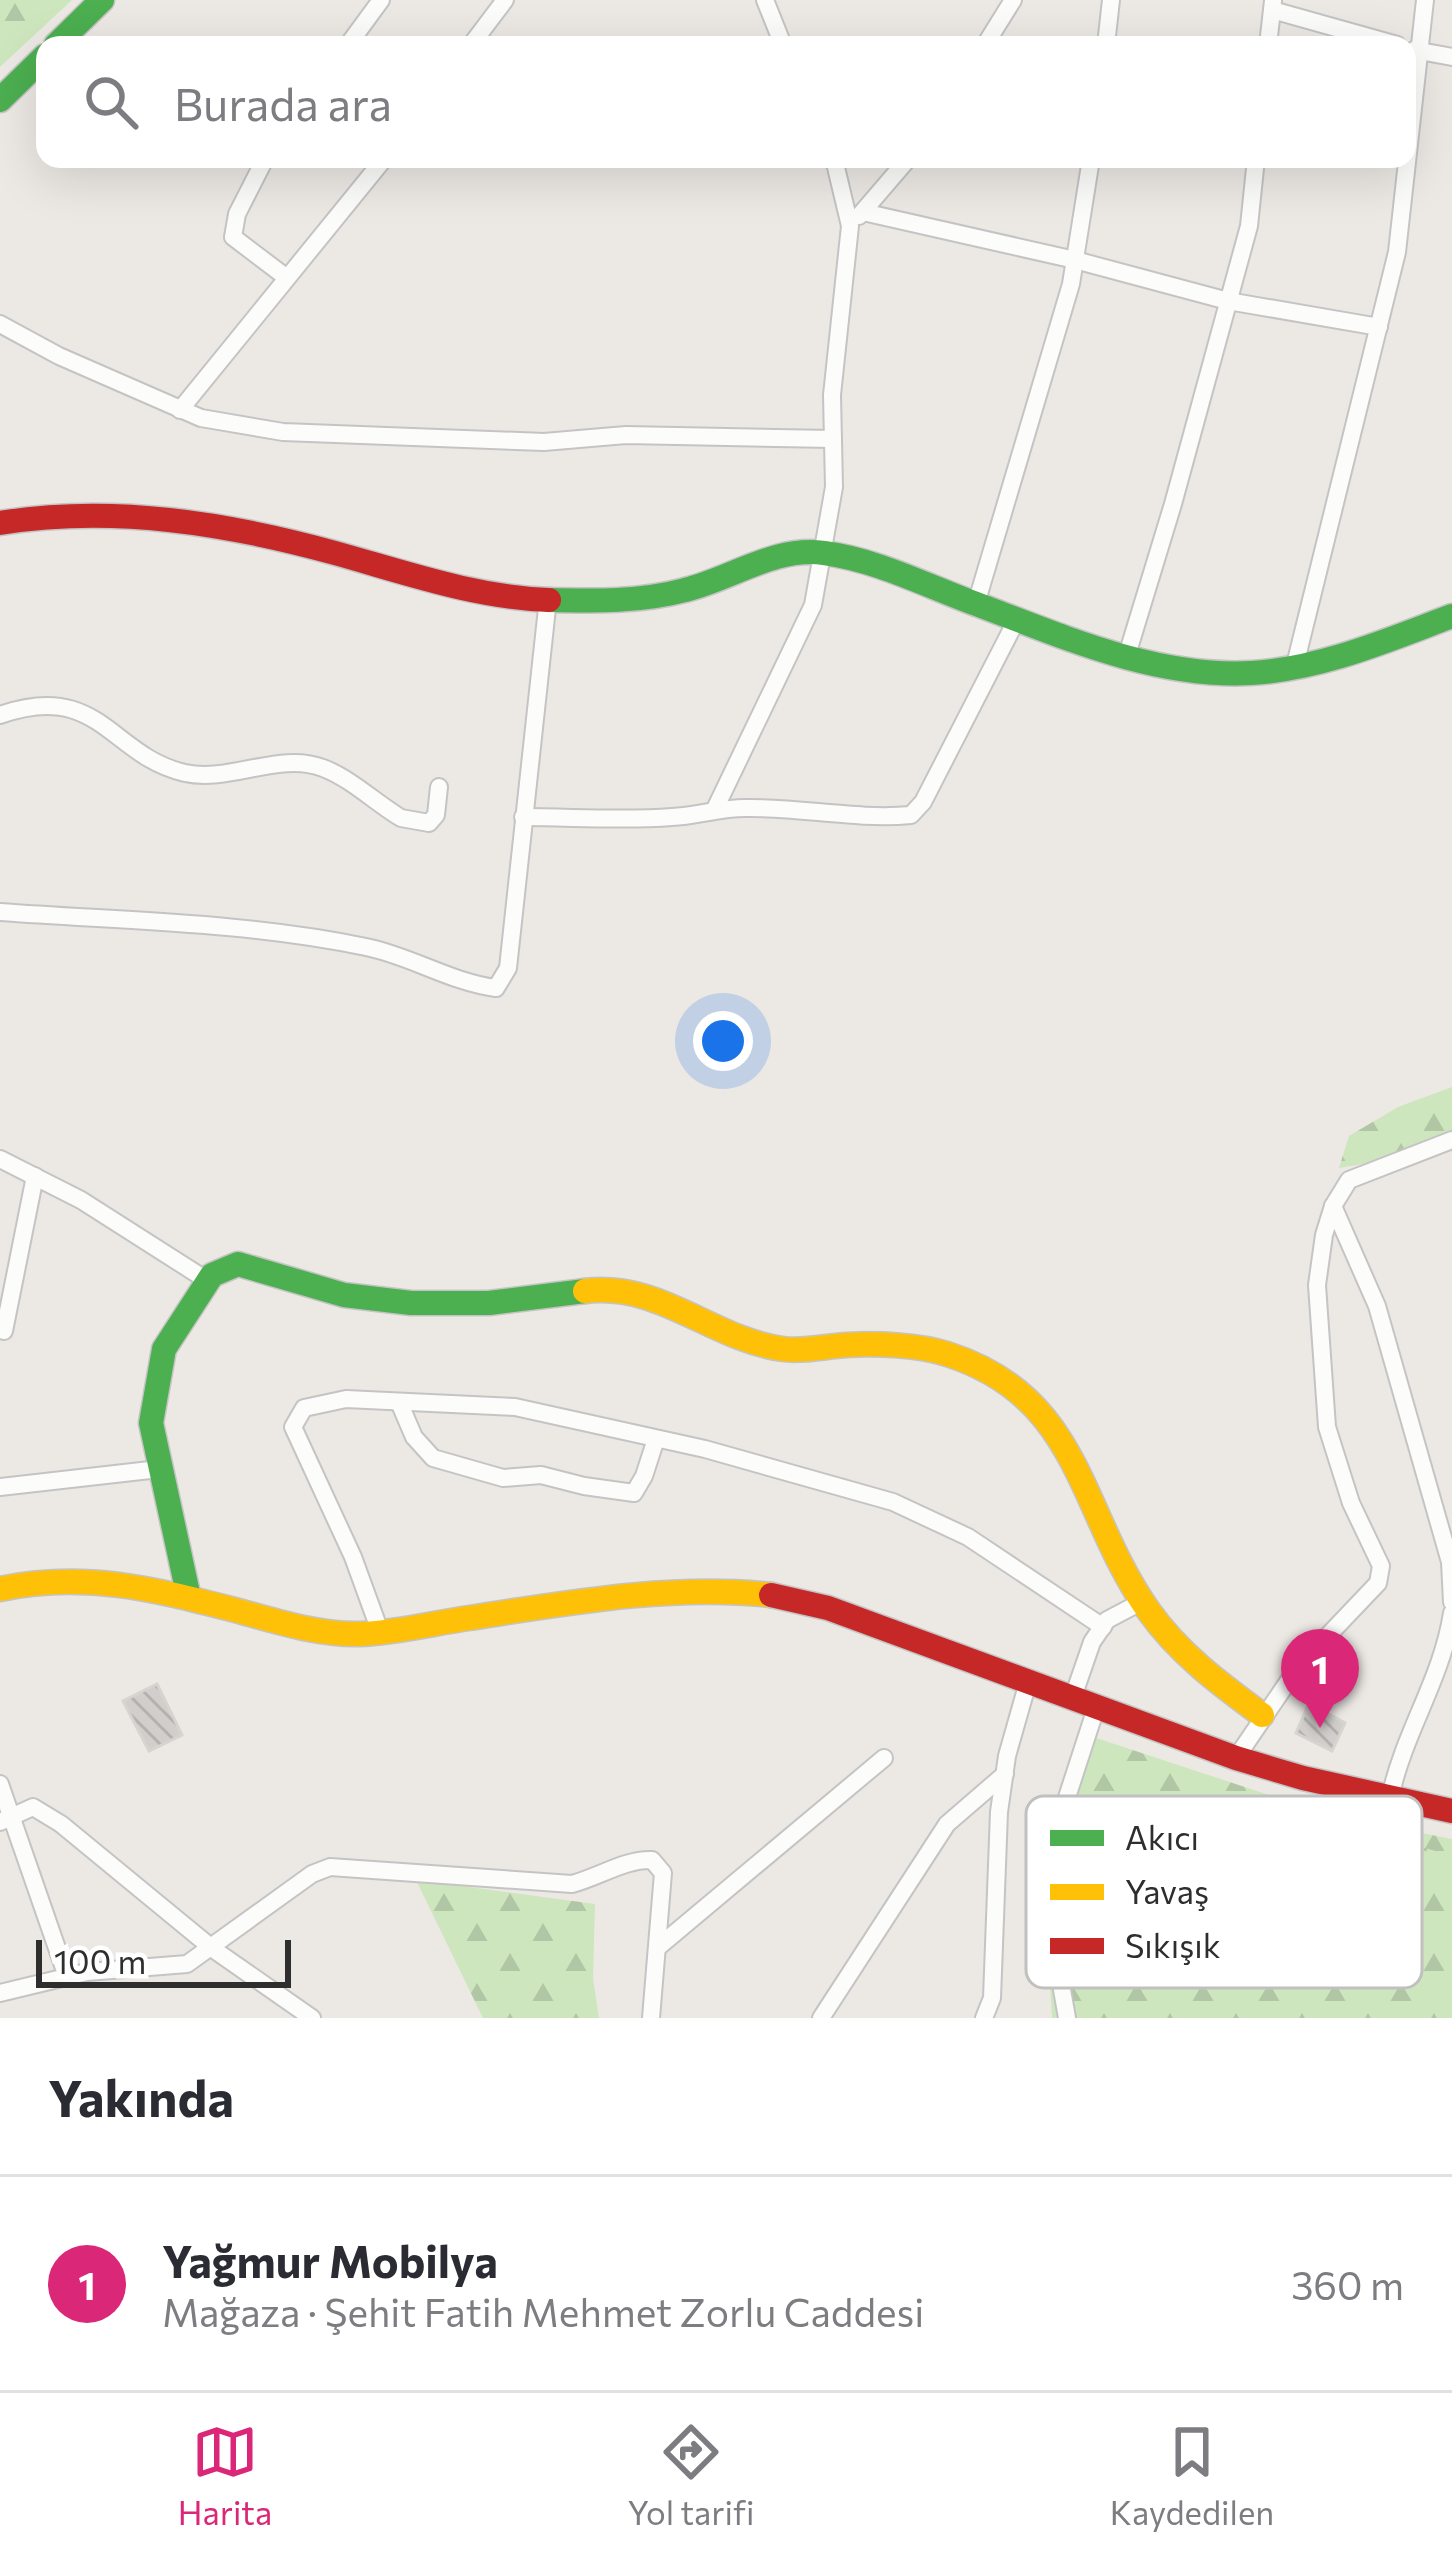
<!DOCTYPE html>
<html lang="tr">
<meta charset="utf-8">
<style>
body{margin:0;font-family:Commissioner,sans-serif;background:#f2f2f3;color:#2b2b33}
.scale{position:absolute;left:36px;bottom:30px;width:255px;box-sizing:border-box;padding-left:12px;border:6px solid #2e2e2e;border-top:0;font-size:33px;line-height:42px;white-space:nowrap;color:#2e2e2e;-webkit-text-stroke:9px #fff;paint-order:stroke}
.you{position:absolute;left:723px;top:1041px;width:42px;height:42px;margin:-30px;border:9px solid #fff;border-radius:50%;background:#1a73e8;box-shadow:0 0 0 18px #1a73e833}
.badge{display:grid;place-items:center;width:78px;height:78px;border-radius:50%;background:#db2777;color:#fff;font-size:39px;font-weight:700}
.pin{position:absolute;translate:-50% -99px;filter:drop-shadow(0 3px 6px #0008)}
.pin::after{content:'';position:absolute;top:63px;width:42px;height:36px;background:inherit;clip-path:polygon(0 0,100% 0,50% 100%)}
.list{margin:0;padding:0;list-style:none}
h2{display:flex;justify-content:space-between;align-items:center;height:156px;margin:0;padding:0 48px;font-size:51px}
h2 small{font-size:39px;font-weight:400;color:#7c7c81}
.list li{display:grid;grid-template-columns:78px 1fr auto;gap:36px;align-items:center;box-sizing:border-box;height:216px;padding:0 48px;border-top:3px solid #e1e1e2}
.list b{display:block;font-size:45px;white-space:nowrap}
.list p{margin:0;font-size:39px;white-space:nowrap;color:#7c7c81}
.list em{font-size:39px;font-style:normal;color:#7c7c81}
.icon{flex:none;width:66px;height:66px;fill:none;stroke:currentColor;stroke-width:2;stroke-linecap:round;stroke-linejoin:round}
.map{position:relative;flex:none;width:1452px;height:2018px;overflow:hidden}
.search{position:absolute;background:#fff;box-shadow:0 12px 48px #0002;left:36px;right:36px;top:36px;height:132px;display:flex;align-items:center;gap:30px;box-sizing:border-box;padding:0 42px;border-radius:24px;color:#7c7c81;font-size:45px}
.sheet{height:372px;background:#fff}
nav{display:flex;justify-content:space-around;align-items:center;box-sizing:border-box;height:168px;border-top:3px solid #e1e1e2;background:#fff;font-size:33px;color:#7c7c81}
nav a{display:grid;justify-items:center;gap:6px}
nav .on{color:#db2777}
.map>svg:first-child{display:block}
.forest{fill:url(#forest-firs)}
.park{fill:url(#park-tufts)}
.building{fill:url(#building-back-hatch);stroke:#d7d4d0;stroke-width:3}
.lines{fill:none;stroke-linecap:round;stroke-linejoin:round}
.street-casing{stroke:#c5c4c5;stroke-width:20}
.fast-casing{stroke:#c5c4c5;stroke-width:27}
.slow-casing{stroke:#c5c4c5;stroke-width:27}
.jam-casing{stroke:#c5c4c5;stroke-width:27}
.street{stroke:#fcfcfb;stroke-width:16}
.fast{stroke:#4caf50;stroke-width:24}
.slow{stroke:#ffc107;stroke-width:24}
.jam{stroke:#c62828;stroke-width:24}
.key{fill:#fff;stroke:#c0c0c0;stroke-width:3}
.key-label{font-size:33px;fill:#2e2e2e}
</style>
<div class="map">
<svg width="1452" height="2018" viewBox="0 0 1452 2018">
<defs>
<pattern id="forest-firs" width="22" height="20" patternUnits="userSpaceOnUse" patternTransform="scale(3)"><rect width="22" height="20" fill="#cee6be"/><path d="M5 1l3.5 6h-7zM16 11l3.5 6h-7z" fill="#b1c6a4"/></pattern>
<pattern id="park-tufts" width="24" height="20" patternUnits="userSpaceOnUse" patternTransform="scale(3)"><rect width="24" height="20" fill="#cee6be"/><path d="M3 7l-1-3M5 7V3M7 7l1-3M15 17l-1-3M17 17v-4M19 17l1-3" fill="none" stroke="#b1c6a4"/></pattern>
<pattern id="building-back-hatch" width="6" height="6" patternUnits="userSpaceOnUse" patternTransform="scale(3)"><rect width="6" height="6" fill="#d1cecb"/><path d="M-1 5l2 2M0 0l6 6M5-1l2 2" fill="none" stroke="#b4b1af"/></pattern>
</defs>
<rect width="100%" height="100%" fill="#ece8e4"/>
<g class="forest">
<polygon points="0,0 72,0 0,67"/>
<polygon points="1452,1087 1452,1149 1339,1168 1349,1136 1398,1107"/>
<polygon points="1078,1732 1272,1796 1361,1821 1452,1839 1452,2018 1052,2018 1044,1881 1077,1757"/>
<polygon points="416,1880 595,1904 593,1978 599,2018 483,2018"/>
</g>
<polygon class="park" points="1385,1836 1452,1856 1364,1959 1333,1938"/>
<g class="building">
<polygon points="157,1684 182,1735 149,1751 123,1701"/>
<polygon points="1309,1703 1345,1723 1332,1751 1296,1733"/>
</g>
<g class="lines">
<g class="street-casing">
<g id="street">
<polyline points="765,0 783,45"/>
<polyline points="1272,10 1397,45"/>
<polyline points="348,45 381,0"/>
<polyline points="471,45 505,0"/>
<polyline points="985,45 1013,0"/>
<polyline points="1106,45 1111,0"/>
<polyline points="1268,45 1273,1"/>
<polyline points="1414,50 1452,57"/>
<polyline points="265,159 237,214 233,237 287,278"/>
<polyline points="863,212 1075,260 1228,301 1379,327"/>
<polyline points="859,216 908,159"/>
<polyline points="0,324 59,356 201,418 283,432 544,442 626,435 833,439"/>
<polyline points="180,410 384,159"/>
<polyline points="976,604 1071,284 1091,159"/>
<polyline points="1127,655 1173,504 1249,226 1256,159"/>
<polyline points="1295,665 1397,252 1425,0"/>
<path d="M0,715C100,680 110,756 185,773C230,783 280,751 323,768C350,778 376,803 401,818L429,823L436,815L439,787"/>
<polyline points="715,809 813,605 834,487 832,395 850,226 834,159"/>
<path d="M523,817C572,817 623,821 672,817C696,816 720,808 745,808C801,807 856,820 911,815L923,802L1017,619"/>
<path d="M0,912C121,921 247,922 366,947C411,956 450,982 496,988L508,968L548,599"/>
<polyline points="0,1159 81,1200 208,1281"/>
<polyline points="1333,1206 1377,1306 1450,1562 1452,1602"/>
<polyline points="4,1331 35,1176"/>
<polyline points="399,1402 414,1437 433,1458 503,1478 541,1475 584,1486 634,1493 644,1476 656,1439"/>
<polyline points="0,1487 159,1469"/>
<polyline points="381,1634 353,1557 293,1427 304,1408 346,1399 515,1407 705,1449 893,1502 968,1537 1103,1627"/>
<polyline points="1073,1697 1092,1642 1107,1620 1143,1601"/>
<polyline points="1236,1758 1298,1667 1378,1583 1381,1566 1351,1503 1327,1427 1317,1285 1324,1235 1333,1206 1349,1180 1452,1140"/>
<polyline points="0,1784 67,1977"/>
<path d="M1390,1798C1403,1734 1442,1679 1452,1613"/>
<polyline points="0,1822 33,1807 61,1824 213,1949 312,2018"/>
<polyline points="657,1948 884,1758"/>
<path d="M0,1993L87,1972L187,1964L312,1874L330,1867L572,1884C599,1877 625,1859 652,1860L663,1873L651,2018"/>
<polyline points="821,2018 947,1824 1005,1774"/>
<polyline points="984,2018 992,1998 999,1812 1007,1756 1028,1682"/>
<polyline points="1067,2018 1049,1916 1046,1862 1096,1708"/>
</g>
</g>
<g class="fast-casing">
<g id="fast">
<polyline points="56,45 102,0"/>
<polyline points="0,100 45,56"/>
<path d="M549,600C594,601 641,602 685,590C731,579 775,546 824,553C878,560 929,587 979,605C1066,638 1157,678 1251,673C1321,669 1388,640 1452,616"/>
<polyline points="189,1598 151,1423 164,1349 212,1275 238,1264 344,1295 411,1303 489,1303 585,1291"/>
</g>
</g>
<g class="slow-casing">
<g id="slow">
<path d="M585,1291C661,1282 711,1339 783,1349C803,1352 827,1346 847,1345C876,1343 919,1345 947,1354C1082,1397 1078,1510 1148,1610C1179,1654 1220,1684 1262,1715"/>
<path d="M0,1589C83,1571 154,1589 235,1610C275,1621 318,1635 360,1634C396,1633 434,1623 469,1618C567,1603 672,1584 771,1595"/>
</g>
</g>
<g class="jam-casing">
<g id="jam">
<path d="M0,523C113,505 226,523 335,553C407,573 474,597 549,600"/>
<polyline points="771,1595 828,1608 1236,1758 1303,1778 1452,1811"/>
</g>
</g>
<use href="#street" class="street"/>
<use href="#fast" class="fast"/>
<use href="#slow" class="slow"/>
<use href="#jam" class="jam"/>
</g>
<rect x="1026" y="1796" width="396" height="192" rx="18" class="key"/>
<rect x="1050" y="1830" width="54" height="16" fill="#4caf50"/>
<rect x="1050" y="1884" width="54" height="16" fill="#ffc107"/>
<rect x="1050" y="1938" width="54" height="16" fill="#c62828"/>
<g class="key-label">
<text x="1125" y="1850">Akıcı</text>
<text x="1125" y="1904">Yavaş</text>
<text x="1125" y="1958">Sıkışık</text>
</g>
</svg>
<div class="scale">100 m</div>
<div class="you"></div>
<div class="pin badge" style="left:1320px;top:1728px">1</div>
<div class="search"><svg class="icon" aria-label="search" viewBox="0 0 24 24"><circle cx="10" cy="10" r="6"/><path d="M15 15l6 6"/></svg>Burada ara</div>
</div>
<section class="sheet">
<h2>Yakında<small></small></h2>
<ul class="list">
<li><span class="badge">1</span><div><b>Yağmur Mobilya</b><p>Mağaza · Şehit Fatih Mehmet Zorlu Caddesi</p></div><em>360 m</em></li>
</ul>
</section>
<nav>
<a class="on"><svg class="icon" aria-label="map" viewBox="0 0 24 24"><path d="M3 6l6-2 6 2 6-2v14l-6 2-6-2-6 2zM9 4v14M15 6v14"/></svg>Harita</a>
<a><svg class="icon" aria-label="directions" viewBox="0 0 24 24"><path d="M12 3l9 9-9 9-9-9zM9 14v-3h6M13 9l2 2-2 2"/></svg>Yol tarifi</a>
<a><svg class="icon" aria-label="saved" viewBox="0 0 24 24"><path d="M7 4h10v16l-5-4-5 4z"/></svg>Kaydedilen</a>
</nav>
